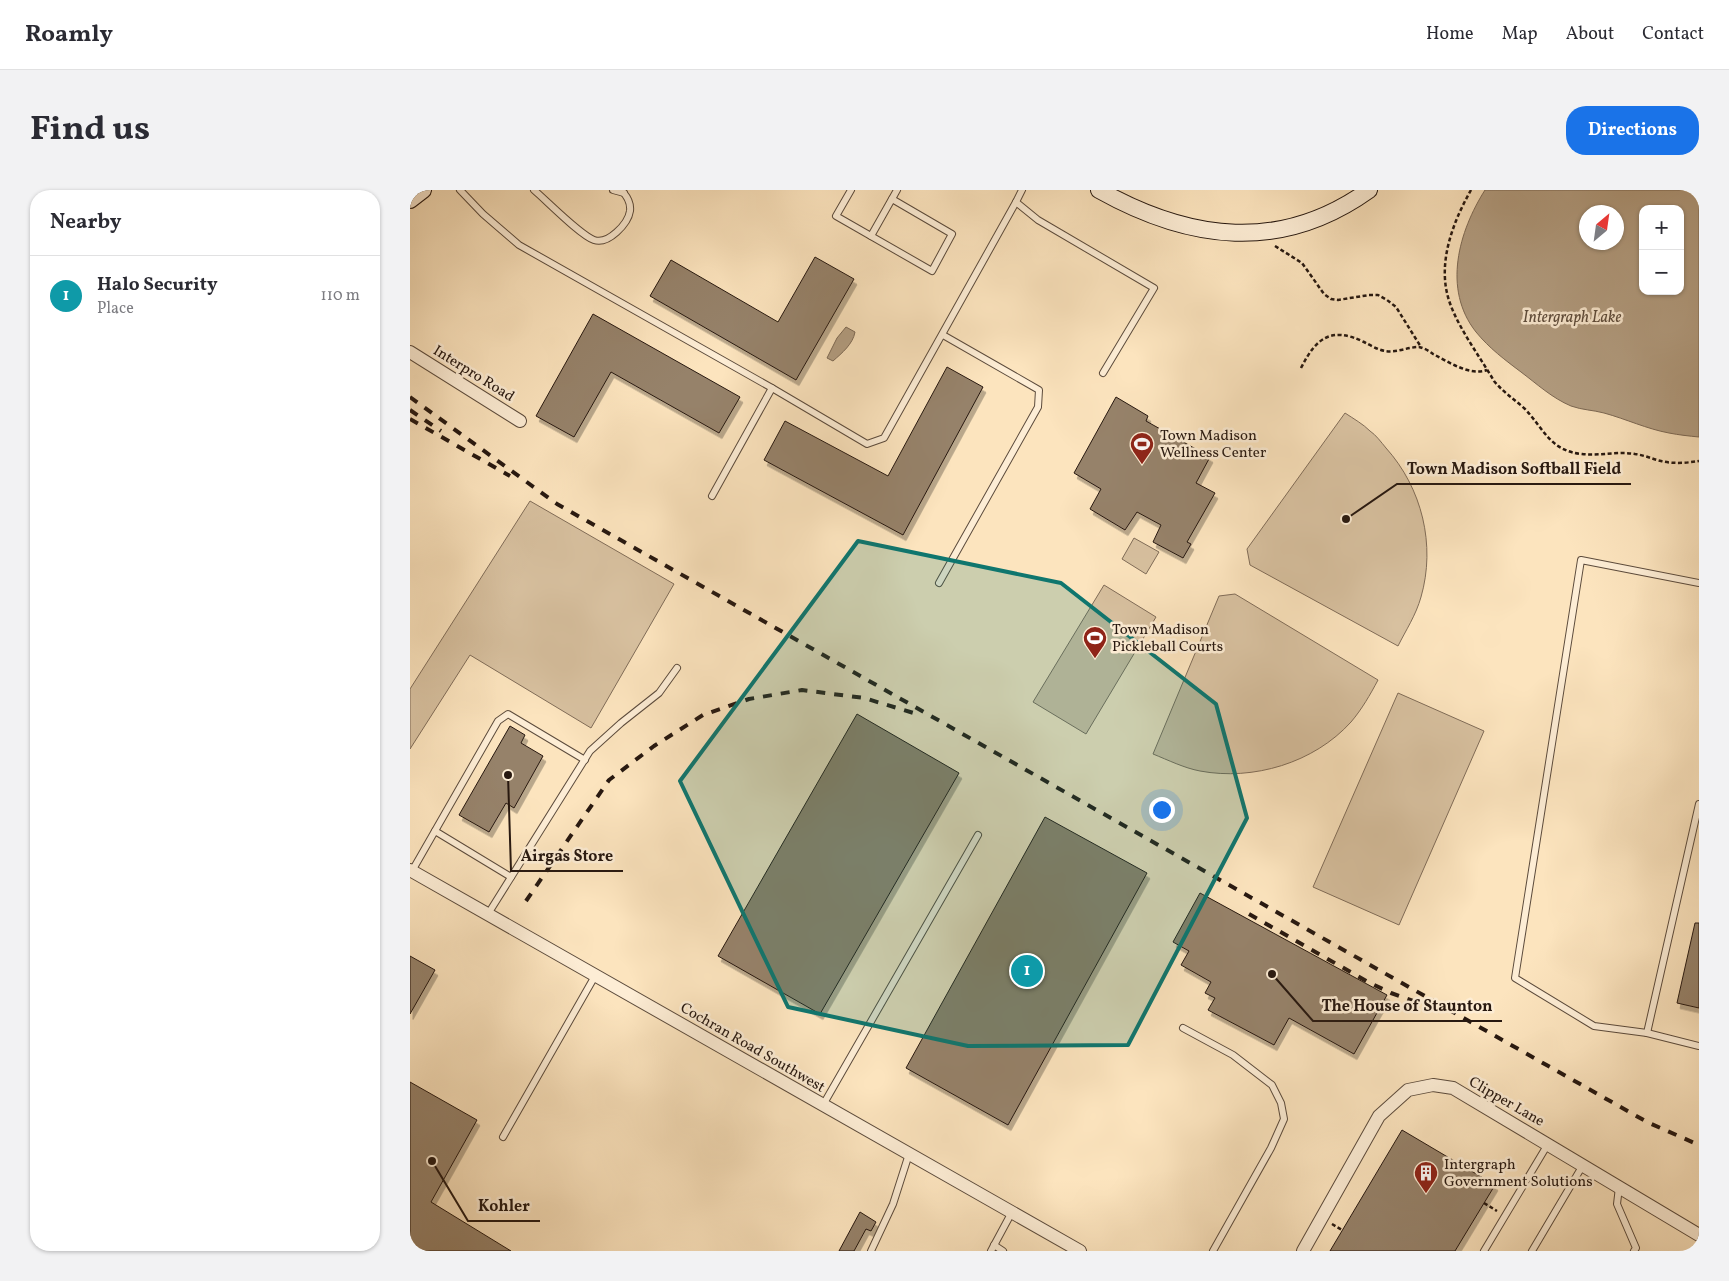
<!DOCTYPE html>
<meta charset="utf-8">
<style>
body{margin:0;font-family:Vollkorn,serif;background:#f2f2f3;color:#2b2b33}
.controls{position:absolute;right:15px;top:15px;display:grid;overflow:hidden;border-radius:10px;box-shadow:0 1px 4px #0004}
.controls button{width:45px;height:45px;display:grid;place-items:center;padding:0;border:0;border-bottom:1px solid #e1e1e2;background:#fff;color:#2b2b33;font:25px sans-serif}
.compass{position:absolute;left:1169px;top:15px;width:45px;height:45px;border-radius:50%;background:#fff;box-shadow:0 1px 4px #0004;rotate:29deg}
.you{position:absolute;left:751px;top:619px;width:18px;height:18px;margin:-12px;border:4px solid #fff;border-radius:50%;background:#1a73e8;box-shadow:0 0 0 8px #1a73e833}
.badge{display:grid;place-items:center;width:32px;height:32px;border-radius:50%;background:#1a73e8;color:#fff;font-size:16px;font-weight:700}
.pin{position:absolute;translate:-50% -50%;border:2px solid #fff;box-shadow:0 1px 5px #0006}
.list{margin:0;padding:0;list-style:none}
h2{display:flex;justify-content:space-between;align-items:center;height:65px;margin:0;padding:0 20px;font-size:21px}
h2 small{font-size:16px;font-weight:400;color:#7c7c81}
.list li{display:grid;grid-template-columns:32px 1fr auto;gap:15px;align-items:center;box-sizing:border-box;height:80px;padding:0 20px;border-top:1px solid #e1e1e2}
.list b{display:block;font-size:19px;white-space:nowrap}
.list p{margin:0;font-size:16px;white-space:nowrap;color:#7c7c81}
.list em{font-size:16px;font-style:normal;color:#7c7c81}
.map{position:relative;flex:none;width:1289px;height:1061px;overflow:hidden;border-radius:20px}
header{display:flex;align-items:center;gap:30px;box-sizing:border-box;height:70px;padding:0 25px;background:#fff;border-bottom:1px solid #e1e1e2}
header strong{font-size:24px}
nav{display:flex;gap:28px;margin-inline-start:auto;font-size:18px}
.intro{display:flex;align-items:center;justify-content:space-between;box-sizing:border-box;height:120px;padding:0 30px}
h1{margin:0;font-size:35px}
.button{padding:12px 22px;border-radius:20px;background:#1a73e8;color:#fff;font-size:18px;font-weight:700}
main{display:flex;gap:30px;padding:0 30px}
aside{flex:1;background:#fff;border-radius:20px;box-shadow:0 1px 4px #0004}
.map>svg:first-child{display:block}
.green{fill:#d8c1a0;stroke:#806c58}
.water{fill:#b49f83;stroke:#7c6955;fill-rule:evenodd}
.building{fill:#96826a;stroke:#271810;filter:url(#shadow)}
.lines{fill:none;stroke-linecap:round;stroke-linejoin:round}
.lane-casing{stroke:#5c4b3c;stroke-width:8}
.street-casing{stroke:#5c4b3c;stroke-width:14}
.secondary-casing{stroke:#271810;stroke-width:18}
.path{stroke:#271810;stroke-width:2.5;stroke-dasharray:4 2.5;stroke-linecap:butt}
.lane{stroke:#fdedd5;stroke-width:6}
.street{stroke:#fdedd5;stroke-width:12}
.secondary{stroke:#fdedd5;stroke-width:16}
.rail{stroke:#271810;stroke-width:4;stroke-dasharray:9 9;stroke-linecap:butt}
.marked{fill:#0f766e;fill-opacity:0.2;stroke:#0f766e;stroke-width:4;stroke-linejoin:round}
.labels{text-anchor:middle;stroke-width:5;stroke-linejoin:round;paint-order:stroke}
.street-label{font-size:15px;fill:#271810;stroke:#fdedd5}
.poi-label{font-size:15px;fill:#271810;stroke:#fdedd5;text-anchor:start}
.water-label{font-size:16px;font-style:italic;fill:#5f4e3e;stroke:#fdedd5}
.leader{fill:none;stroke:#271810;stroke-width:2}
.callout-dot{fill:#271810;stroke:#fdedd5;stroke-width:2}
.callout-label{font-size:16px;text-anchor:middle;font-weight:bold;fill:#271810;stroke:#fdedd5;stroke-width:5;stroke-linejoin:round;paint-order:stroke}
</style>
<header>
<strong>Roamly</strong>
<nav><a>Home</a><a>Map</a><a>About</a><a>Contact</a></nav>
</header>
<div class="intro"><h1>Find us</h1><a class="button">Directions</a></div>
<main>
<aside>
<h2>Nearby<small></small></h2>
<ul class="list">
<li><span class="badge" style="background:#0f9aa8">1</span><div><b>Halo Security</b><p>Place</p></div><em>110 m</em></li>
</ul>
</aside>
<div class="map">
<svg width="1289" height="1061" viewBox="0 0 1289 1061">
<defs>
<filter id="shadow"><feDropShadow dx="3" dy="5.5" stdDeviation="0" flood-color="#0004"/></filter>
</defs>
<rect width="100%" height="100%" fill="#fce4be"/>
<filter id="stains"><feTurbulence type="fractalNoise" baseFrequency=".004" numOctaves="4"/><feColorMatrix values="0 0 0 0 .2 0 0 0 0 .09 0 0 0 0 .02 0 0 0 .5 -.17"/></filter>
<radialGradient id="worn" r=".72"><stop offset=".6" stop-color="#630" stop-opacity="0"/><stop offset="1" stop-color="#630" stop-opacity=".3"/></radialGradient>
<g class="green">
<path d="M935,223C944,229 953,234 960,241C966,245 971,252 976,258C1012,298 1026,355 1011,407C1006,425 996,440 988,456L840,375L837,359Z"/>
<polygon points="120,311 264,394 181,538 60,465 0,559 0,499"/>
<polygon points="724,348 749,362 736,384 712,369"/>
<polygon points="694,395 746,427 676,544 623,512"/>
<path d="M825,404L968,490C960,505 952,519 941,532C904,573 843,591 790,581C774,578 758,570 743,564L809,406Z"/>
<polygon points="988,503 1074,541 989,735 903,697"/>
</g>
<g class="water">
<path d="M1075,0H1289V247C1279,246 1269,245 1259,243C1237,239 1216,229 1194,223C1183,220 1172,220 1161,216C1142,208 1127,194 1111,182C1095,170 1079,158 1066,142C1032,99 1049,41 1075,0ZM1233,19H1270V101H1233ZM1176,22H1206V52H1176Z"/>
<path d="M436,137L445,142C443,154 432,163 423,171L417,168L427,148Z"/>
</g>
<g class="building">
<polygon points="405,67 444,89 386,190 240,106 261,70 368,132"/>
<polygon points="183,124 330,207 309,243 201,182 164,247 126,226"/>
<polygon points="537,177 573,197 493,345 354,270 375,231 478,286"/>
<polygon points="706,207 738,226 736,231 800,267 786,293 805,303 777,352 781,354 773,368 743,352 751,335 727,322 715,340 680,319 691,299 664,283"/>
<polygon points="447,524 549,583 410,824 308,766"/>
<polygon points="100,536 115,545 111,553 133,566 104,618 96,613 79,642 49,625"/>
<polygon points="635,627 737,683 598,935 496,878"/>
<polygon points="790,703 977,805 944,864 879,828 864,855 798,820 805,808 795,803 801,792 771,775 779,761 763,752"/>
<polygon points="1285,733 1289,733 1289,818 1267,813"/>
<polygon points="0,766 25,780 0,824"/>
<polygon points="0,892 67,930 21,1012 101,1061 0,1061"/>
<polygon points="992,940 1085,995 1045,1061 920,1061"/>
<polygon points="450,1022 466,1032 461,1041 456,1039 444,1061 429,1061"/>
</g>
<g class="lines">
<g class="lane-casing">
<g id="lane">
<polyline points="50,0 73,24 109,55 362,198 457,254 474,248 606,12"/>
<path d="M124,0C137,11 170,45 184,50C198,55 218,34 220,21C221,13 216,5 211,0"/>
<polyline points="203,0 214,3"/>
<polyline points="441,0 426,26 522,81 542,44 482,9"/>
<polyline points="612,0 606,12 628,30 744,98 693,183"/>
<polyline points="461,46 487,0"/>
<polyline points="302,306 362,198"/>
<polyline points="529,393 628,217 629,200 533,145"/>
<polyline points="1289,393 1171,370 1105,788 1184,836 1237,843 1289,856"/>
<polyline points="25,641 101,687"/>
<polyline points="2,681 88,531 98,524 175,570"/>
<polyline points="78,724 180,561 211,533 249,503 267,478"/>
<polyline points="773,838 823,865 862,895 871,913 874,929 861,958 803,1061"/>
<polyline points="1237,843 1289,614"/>
<polyline points="413,915 568,645"/>
<polyline points="93,947 185,786"/>
<polyline points="1209,997 1207,1014 1226,1058 1224,1061"/>
<polyline points="584,1055 593,1061"/>
<polyline points="461,1061 483,1014 499,964"/>
<polyline points="581,1061 602,1022"/>
<polyline points="1074,1061 1138,954"/>
<polyline points="1122,1061 1173,975"/>
</g>
</g>
<g class="street-casing">
<g id="street">
<polyline points="0,162 110,231"/>
<polyline points="0,680 670,1061"/>
<polyline points="893,1061 969,926 998,900 1023,895 1043,898 1289,1045"/>
</g>
</g>
<g class="secondary-casing">
<g id="secondary">
<path d="M689,0C780,51 871,63 959,0"/>
<polyline points="0,10 13,0"/>
</g>
</g>
<g class="path">
<path d="M1061,0C1044,30 1029,68 1037,103C1043,131 1069,165 1084,191C1093,202 1104,209 1115,219C1134,239 1140,261 1172,264C1190,266 1208,261 1225,264C1234,265 1242,269 1251,271C1263,274 1277,273 1289,271"/>
<polyline points="865,56 892,73 914,104 921,109 928,110 959,105 968,105 977,110 986,117 1011,157"/>
<path d="M891,178C906,148 921,136 954,152C960,155 968,160 975,161C986,163 998,157 1009,157C1014,158 1019,161 1023,164C1039,172 1059,186 1077,180"/>
<polyline points="1074,1013 1087,1021"/>
<polyline points="922,1034 932,1040"/>
</g>
<use href="#lane" class="lane"/>
<use href="#street" class="street"/>
<use href="#secondary" class="secondary"/>
<g class="rail">
<polyline points="0,207 147,314 1237,932 1289,955"/>
<polyline points="0,220 31,241"/>
<polyline points="0,229 100,286"/>
<polyline points="116,711 199,590 244,556 293,525 339,509 392,500 454,508 507,524"/>
<polyline points="839,724 958,792 981,803 1026,819"/>
</g>
</g>
<path class="marked" d="M448,351L651,393L806,514L837,628L718,855L558,856L378,817L270,591Z"/>
<defs>
<g id="stadium-pin" transform="scale(1.25)"><path d="M0 17L-7.5 6A9.5 9.5 0 1 1 7.5 6Z" fill="#8f2418" stroke="#fdedd5"/><path d="M0-5a6.5 5 0 1 0 0 10a6.5 5 0 1 0 0-10ZM-3.5-1.8h7v3.6h-7Z" fill="#fff"/></g>
<g id="building-pin" transform="scale(1.25)"><path d="M0 17L-7.5 6A9.5 9.5 0 1 1 7.5 6Z" fill="#8f2418" stroke="#fdedd5"/><path d="M-4-6H4V6H1V3H-1V6H-4ZM-2.5-4.3h1.7v1.8h-1.7ZM.8-4.3h1.7v1.8H.8ZM-2.5-1h1.7V.8h-1.7ZM.8-1h1.7V.8H.8Z" fill="#fff"/></g>
</defs>
<g fill-rule="evenodd">
<use href="#stadium-pin" x="732" y="254"/>
<use href="#stadium-pin" x="685" y="448"/>
<use href="#building-pin" x="1016" y="983"/>
</g>
<g class="labels">
<g class="street-label">
<text transform="translate(64 183) rotate(32)" y="5">Interpro Road</text>
<text transform="translate(343 857) rotate(30)" y="5">Cochran Road Southwest</text>
<text transform="translate(1097 911) rotate(30)" y="5">Clipper Lane</text>
</g>
<g class="poi-label">
<text x="750" y="250">Town Madison<tspan x="750" dy="17">Wellness Center</tspan></text>
<text x="702" y="444">Town Madison<tspan x="702" dy="17">Pickleball Courts</tspan></text>
<text x="1034" y="979">Intergraph<tspan x="1034" dy="17">Government Solutions</tspan></text>
</g>
<g class="water-label">
<text x="1162" y="132">Intergraph Lake</text>
</g>
</g>
<path class="leader" d="M936 329L987 294H1221M98 585L101 681H213M862 784L903 831H1092M22 971L58 1031H130"/>
<g class="callout-dot">
<circle cx="936" cy="329" r="5"/>
<circle cx="98" cy="585" r="5"/>
<circle cx="862" cy="784" r="5"/>
<circle cx="22" cy="971" r="5"/>
</g>
<g class="callout-label">
<text x="1104" y="284">Town Madison Softball Field</text>
<text x="157" y="671">Airgas Store</text>
<text x="997" y="821">The House of Staunton</text>
<text x="94" y="1021">Kohler</text>
</g>
<rect width="100%" height="100%" filter="url(#stains)"/>
<rect width="100%" height="100%" fill="url(#worn)"/>
</svg>
<div class="controls">
<button>+</button>
<button>−</button>
</div>
<svg class="compass" viewBox="-18 -18 36 36"><path d="M0-13l5 13h-10z" fill="#e53935"/><path d="M0 13l5-13h-10z" fill="#7c7c81"/></svg>
<div class="you"></div>
<div class="pin badge" style="left:617px;top:781px;background:#0f9aa8">1</div>
</div>
</main>
